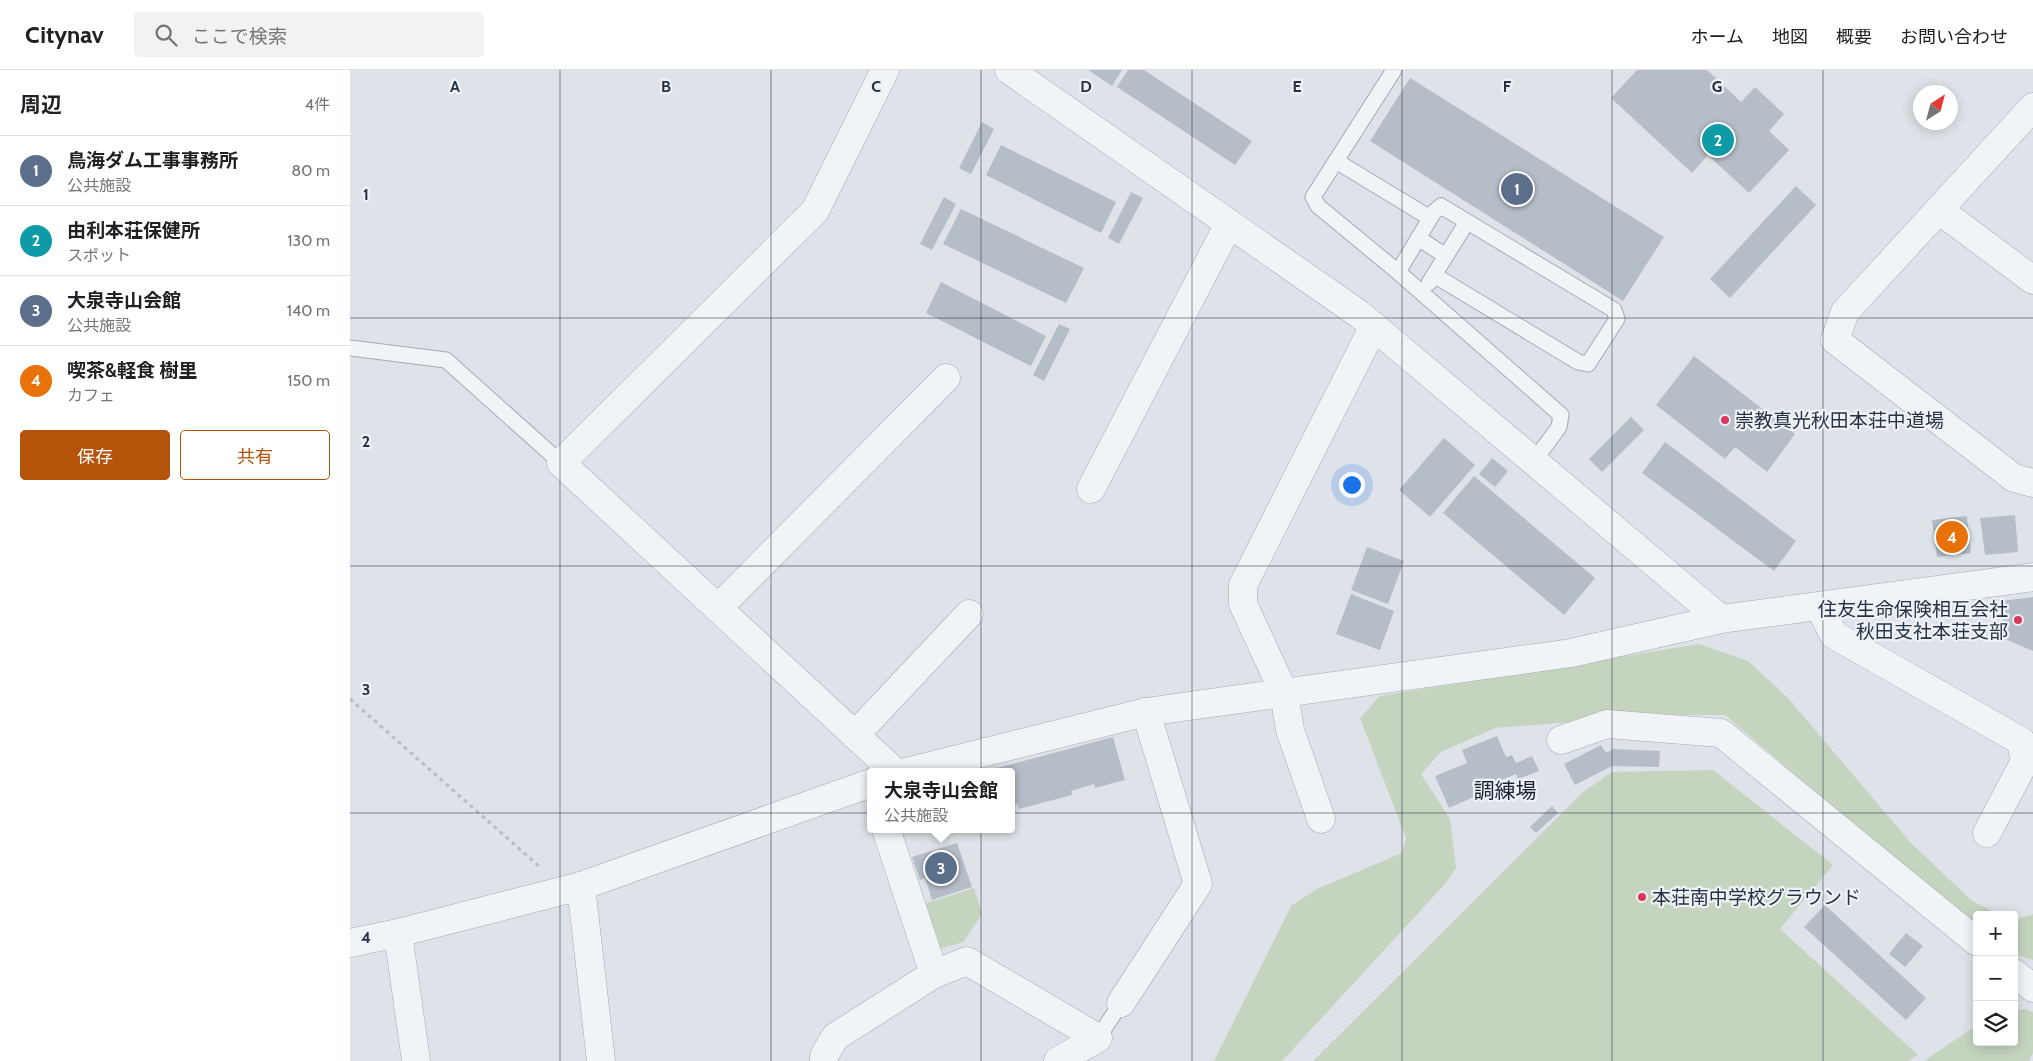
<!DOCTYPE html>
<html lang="ja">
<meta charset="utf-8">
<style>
body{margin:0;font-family:Cabin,"Noto Sans JP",sans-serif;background:#f2f2f2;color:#202124}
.controls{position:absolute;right:15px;bottom:15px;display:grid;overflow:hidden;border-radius:5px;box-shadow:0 2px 12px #0003}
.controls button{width:45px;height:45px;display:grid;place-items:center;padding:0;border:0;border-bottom:1px solid #e0e0e0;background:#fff;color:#202124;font:25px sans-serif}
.compass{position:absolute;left:1563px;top:15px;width:45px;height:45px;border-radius:50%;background:#fff;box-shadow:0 2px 12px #0003;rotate:36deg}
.you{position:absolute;left:1001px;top:414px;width:18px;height:18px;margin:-12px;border:4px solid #fff;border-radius:50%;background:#1a73e8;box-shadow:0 0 0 8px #1a73e833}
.badge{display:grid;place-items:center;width:32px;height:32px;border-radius:50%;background:#b45309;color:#fff;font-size:16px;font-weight:700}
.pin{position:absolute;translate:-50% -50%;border:2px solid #fff;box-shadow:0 1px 5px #0006}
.popup{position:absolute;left:517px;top:698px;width:148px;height:65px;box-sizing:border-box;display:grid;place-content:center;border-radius:5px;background:#fff;filter:drop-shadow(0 1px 4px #0005);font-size:16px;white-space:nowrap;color:#757577}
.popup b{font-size:19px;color:#202124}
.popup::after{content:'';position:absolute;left:50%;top:100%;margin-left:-10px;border:10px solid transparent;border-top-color:#fff}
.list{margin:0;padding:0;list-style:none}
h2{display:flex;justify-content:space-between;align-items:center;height:65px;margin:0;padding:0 20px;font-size:21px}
h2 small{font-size:16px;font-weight:400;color:#757577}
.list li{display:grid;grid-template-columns:32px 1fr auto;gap:15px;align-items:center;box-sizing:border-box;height:70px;padding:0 20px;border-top:1px solid #e0e0e0}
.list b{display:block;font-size:19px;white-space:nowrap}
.list p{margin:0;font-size:16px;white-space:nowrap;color:#757577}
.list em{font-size:16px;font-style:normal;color:#757577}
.actions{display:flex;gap:10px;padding:15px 20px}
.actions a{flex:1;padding:11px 0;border:1px solid #b45309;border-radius:5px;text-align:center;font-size:18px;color:#b45309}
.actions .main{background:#b45309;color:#fff}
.icon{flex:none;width:28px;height:28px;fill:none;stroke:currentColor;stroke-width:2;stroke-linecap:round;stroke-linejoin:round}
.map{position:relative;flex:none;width:1683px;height:991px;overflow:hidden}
header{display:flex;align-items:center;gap:30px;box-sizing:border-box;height:70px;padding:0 25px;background:#fff;border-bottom:1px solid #e0e0e0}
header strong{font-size:24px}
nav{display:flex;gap:28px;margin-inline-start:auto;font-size:18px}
.search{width:350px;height:45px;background:#f2f2f2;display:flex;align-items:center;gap:12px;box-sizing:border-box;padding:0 18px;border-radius:5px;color:#757577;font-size:19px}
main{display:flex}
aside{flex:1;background:#fff}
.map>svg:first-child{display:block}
.green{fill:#c5d4bf}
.building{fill:#b5bdc7}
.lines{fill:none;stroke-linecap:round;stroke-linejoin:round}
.service-casing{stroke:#a3aab4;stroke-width:17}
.minor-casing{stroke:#a3aab4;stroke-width:29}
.path{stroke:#b8bec4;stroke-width:3;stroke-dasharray:4 4;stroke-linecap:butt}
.service{stroke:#f1f4f7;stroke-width:15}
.minor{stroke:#f1f4f7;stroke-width:28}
.grid{fill:none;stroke:#263242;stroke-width:1;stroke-opacity:0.55}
.poi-dot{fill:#d9385b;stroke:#eef2f7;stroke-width:2}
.labels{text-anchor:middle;stroke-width:4.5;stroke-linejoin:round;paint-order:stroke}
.poi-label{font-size:19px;fill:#263242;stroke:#eef2f7;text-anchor:start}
.quarter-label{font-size:21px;fill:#182332;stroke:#eef2f7}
.grid-label{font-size:16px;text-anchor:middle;font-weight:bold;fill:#263242;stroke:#eef2f7;stroke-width:4.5;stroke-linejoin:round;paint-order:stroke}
</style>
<header>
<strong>Citynav</strong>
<div class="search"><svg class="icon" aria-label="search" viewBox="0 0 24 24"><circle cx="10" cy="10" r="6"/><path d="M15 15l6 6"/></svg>ここで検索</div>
<nav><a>ホーム</a><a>地図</a><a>概要</a><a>お問い合わせ</a></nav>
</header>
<main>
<aside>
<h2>周辺<small>4件</small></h2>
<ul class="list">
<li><span class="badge" style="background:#5c6f8a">1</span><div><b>鳥海ダム工事事務所</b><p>公共施設</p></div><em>80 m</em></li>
<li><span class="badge" style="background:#0f9aa8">2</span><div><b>由利本荘保健所</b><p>スポット</p></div><em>130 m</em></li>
<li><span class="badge" style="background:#5c6f8a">3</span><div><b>大泉寺山会館</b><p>公共施設</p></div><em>140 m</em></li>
<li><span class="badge" style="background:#e8710a">4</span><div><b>喫茶&amp;軽食 樹里</b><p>カフェ</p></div><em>150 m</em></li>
</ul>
<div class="actions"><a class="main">保存</a><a>共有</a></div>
</aside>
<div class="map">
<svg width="1683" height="991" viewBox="0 0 1683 991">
<rect width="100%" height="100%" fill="#dee3e9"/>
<g class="green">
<polygon points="1349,574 1398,591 1438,628 1561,773 1622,831 1651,845 1627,845 1627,859 1375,645 1312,645 1145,658 1091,682 1071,704 1100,749 1106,798 1095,814 932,991 864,991 941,836 967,819 1052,783 1056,768 1010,648 1030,626"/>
<polygon points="1363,700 1483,795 1430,859 1568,985 1558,991 963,991 1232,723 1262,702"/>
<polygon points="624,818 632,844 613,872 589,879 574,834"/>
<polygon points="1683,844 1683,890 1664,884 1664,851"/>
<polygon points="1675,939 1683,942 1683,983 1679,991 1574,991 1627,955 1627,972 1664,972 1664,940"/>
</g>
<g class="building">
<polygon points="738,0 772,0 762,16"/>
<polygon points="778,0 794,0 902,71 885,95 767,17"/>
<polygon points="1287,0 1357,0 1391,32 1405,17 1434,44 1419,61 1439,80 1399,123 1358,85 1342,103 1261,28"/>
<polygon points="1060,8 1314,167 1273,231 1020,71"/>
<polygon points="632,52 644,59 621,104 609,98"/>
<polygon points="651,75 766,132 751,163 636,105"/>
<polygon points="1446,116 1466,135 1380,228 1360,209"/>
<polygon points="781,122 793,128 769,174 758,168"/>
<polygon points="594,127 606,134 582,180 570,174"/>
<polygon points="611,139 734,198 716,233 593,174"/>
<polygon points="591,212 696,266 681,296 576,243"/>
<polygon points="709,254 720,259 694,311 683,305"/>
<polygon points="1344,286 1445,364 1417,402 1385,377 1375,389 1306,335"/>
<polygon points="1281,347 1294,360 1252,402 1239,389"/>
<polygon points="1094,368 1125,395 1080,447 1049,420"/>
<polygon points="1315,372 1446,471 1424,501 1292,403"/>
<polygon points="1142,388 1158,401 1145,417 1129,404"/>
<polygon points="1124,406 1245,508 1214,545 1093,443"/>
<polygon points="1665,445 1668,482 1635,485 1630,448"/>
<polygon points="1617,446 1621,483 1587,487 1582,450"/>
<polygon points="1017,477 1054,491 1038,534 1001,520"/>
<polygon points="1001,524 1044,541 1030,580 986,564"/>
<polygon points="1683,527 1683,581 1655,569 1651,531"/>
<polygon points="1147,666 1156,687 1162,685 1166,693 1182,686 1189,701 1168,709 1166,704 1135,717 1137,721 1099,738 1085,706 1117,693 1112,680"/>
<polygon points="763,667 775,710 745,718 744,714 721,721 722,725 669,739 668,734 661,736 661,702 632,702"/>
<polygon points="1251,675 1256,683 1263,679 1310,681 1309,697 1262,696 1225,715 1214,694"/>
<polygon points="1202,736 1208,743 1186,763 1180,757"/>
<polygon points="607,773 622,817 582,830 575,808 570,810 562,787"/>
<polygon points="1475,835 1576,928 1556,950 1454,857"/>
<polygon points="1556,863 1573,876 1555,897 1539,884"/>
</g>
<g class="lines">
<g class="service-casing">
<g id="service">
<polyline points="1044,0 963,127 968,136 1048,202"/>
<polyline points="986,91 1080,148"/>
<polyline points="1068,168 1096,186"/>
<polyline points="1084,205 1228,292 1238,294 1267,249 1264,240 1091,136 1084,142 1048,202 1211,345 1209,357 1184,391"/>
<polyline points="1079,213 1117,152"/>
<polyline points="0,278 96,290 211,393"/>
<polyline points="748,968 771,933"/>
</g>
</g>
<g class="minor-casing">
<g id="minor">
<polyline points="535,0 465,141 211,393 545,702"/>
<polyline points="659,0 1009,244 1371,549"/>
<polyline points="1683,37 1495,242 1485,270 1664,408 1683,413"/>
<polyline points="1589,140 1683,210"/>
<polyline points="741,419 879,154"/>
<polyline points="1469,536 1484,565 1671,671 1675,691 1637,763"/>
<polyline points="368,538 596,308"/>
<polyline points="505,665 619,544"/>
<polyline points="1211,670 1257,654 1371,663 1627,872"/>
<polyline points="556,702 796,642 1221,583 1371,549 1683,507"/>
<polyline points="971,749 940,660 934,623 893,534 893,515 1024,256"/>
<polyline points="231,816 251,991"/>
<polyline points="48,863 66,991"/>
<polyline points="0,873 48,863 231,816 521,713"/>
<polyline points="1664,903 1683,918"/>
<polyline points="584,904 617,891 748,968 708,991"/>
<polyline points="771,933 848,814 796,642"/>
<polyline points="474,991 474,986 485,967 584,904 536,759"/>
</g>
</g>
<polyline class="path" points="0,629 191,798"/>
<use href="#service" class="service"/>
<use href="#minor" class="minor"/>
</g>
<path class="grid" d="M210,0V991M421,0V991M631,0V991M842,0V991M1052,0V991M1262,0V991M1473,0V991M0,248H1683M0,496H1683M0,743H1683"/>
<g class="poi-dot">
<circle cx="1375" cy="350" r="5"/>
<circle cx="1668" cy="550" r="5"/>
<circle cx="1292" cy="827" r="5"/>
</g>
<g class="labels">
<g class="poi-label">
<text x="1385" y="357">崇教真光秋田本荘中道場</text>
<text x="1658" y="546" text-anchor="end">住友生命保険相互会社<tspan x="1658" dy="22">秋田支社本荘支部</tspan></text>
<text x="1302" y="834">本荘南中学校グラウンド</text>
</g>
<g class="quarter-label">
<text x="1155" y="728">調練場</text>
</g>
</g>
<g class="grid-label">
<text x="105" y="22">A</text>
<text x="316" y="22">B</text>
<text x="526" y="22">C</text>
<text x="736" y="22">D</text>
<text x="947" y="22">E</text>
<text x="1157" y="22">F</text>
<text x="1367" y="22">G</text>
<text x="16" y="130">1</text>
<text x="16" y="377">2</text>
<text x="16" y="625">3</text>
<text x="16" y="873">4</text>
</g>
</svg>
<div class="controls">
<button>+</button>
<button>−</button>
<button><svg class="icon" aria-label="layers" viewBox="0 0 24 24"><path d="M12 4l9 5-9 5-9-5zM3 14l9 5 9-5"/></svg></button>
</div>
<svg class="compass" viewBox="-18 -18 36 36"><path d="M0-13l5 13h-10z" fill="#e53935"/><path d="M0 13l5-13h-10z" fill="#757577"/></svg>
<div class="you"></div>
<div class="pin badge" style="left:1167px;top:119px;background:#5c6f8a">1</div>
<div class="pin badge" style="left:1368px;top:70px;background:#0f9aa8">2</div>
<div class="pin badge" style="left:591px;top:798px;background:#5c6f8a">3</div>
<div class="popup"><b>大泉寺山会館</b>公共施設</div>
<div class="pin badge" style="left:1602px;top:467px;background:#e8710a">4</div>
</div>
</main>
